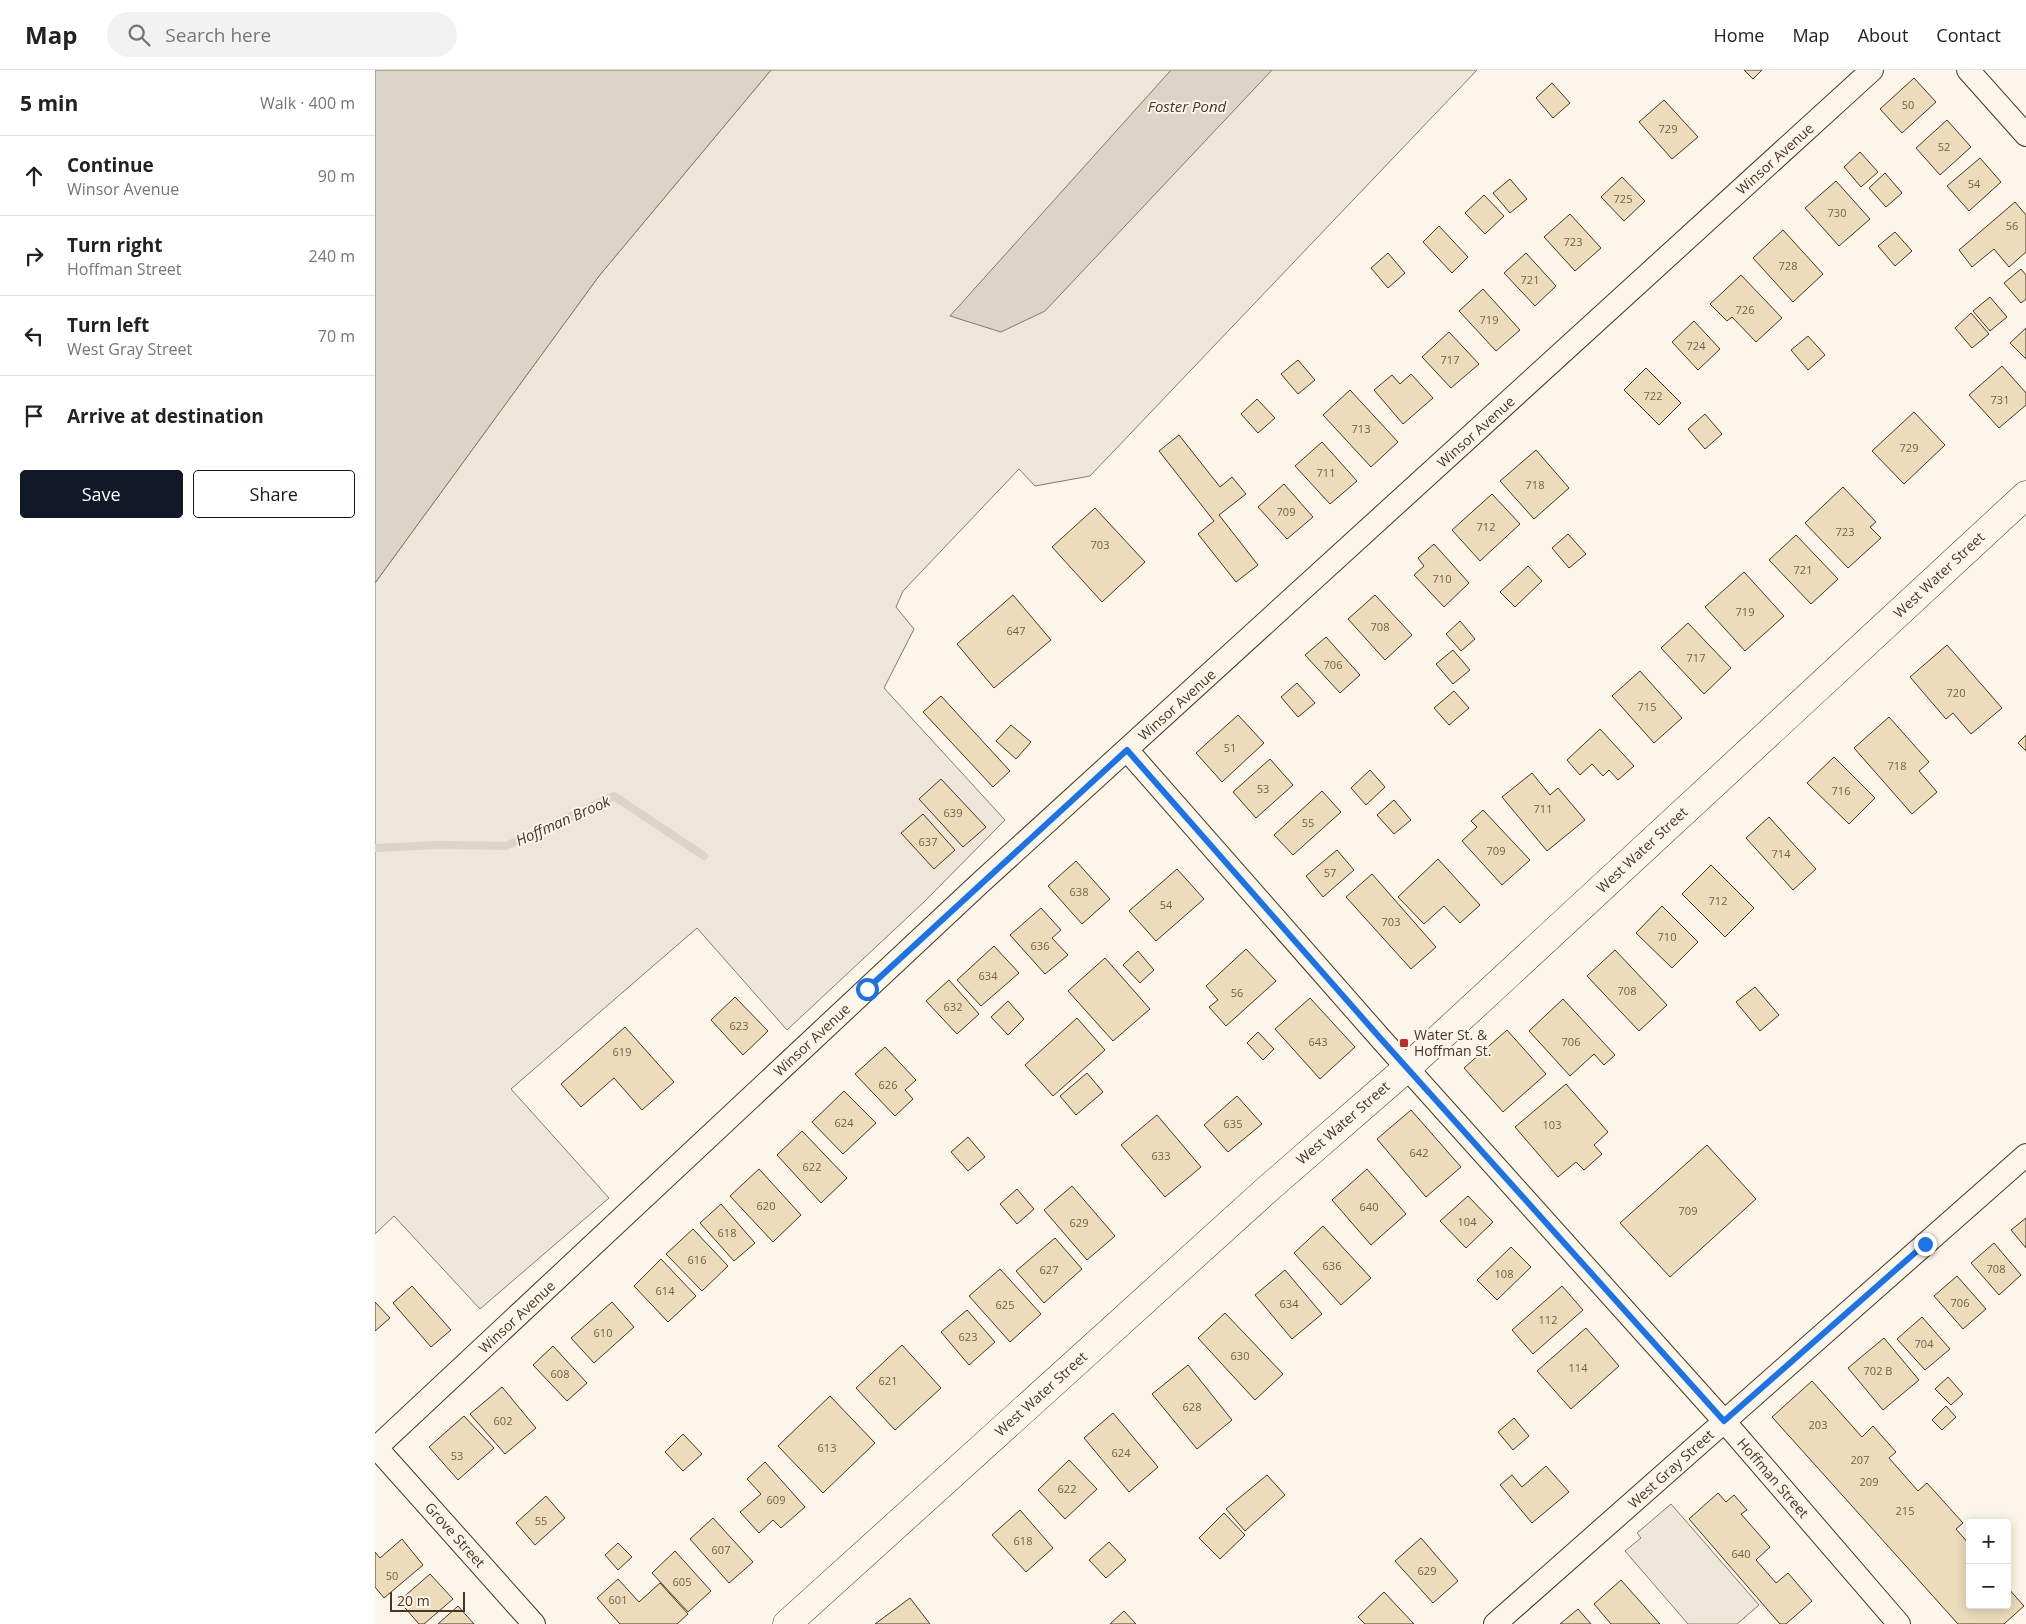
<!DOCTYPE html>
<meta charset="utf-8">
<style>
body{margin:0;font-family:"Open Sans",sans-serif;background:#f2f2f2;color:#222}
.controls{position:absolute;right:15px;bottom:15px;display:grid;overflow:hidden;border-radius:5px;box-shadow:0 2px 12px #0003}
.controls button{width:45px;height:45px;display:grid;place-items:center;padding:0;border:0;border-bottom:1px solid #e0e0e0;background:#fff;color:#222;font:25px sans-serif}
.scale{position:absolute;left:15px;bottom:12px;width:75px;box-sizing:border-box;padding-left:5px;border:2px solid #4a3520;border-top:0;font-size:14px;line-height:18px;white-space:nowrap;color:#4a3520;-webkit-text-stroke:4px #fbf6e9;paint-order:stroke}
.stop{position:absolute;width:15px;height:15px;margin:-11px;border:4px solid #1a73e8;border-radius:50%;background:#fff}
.stop.end{background:#1a73e8;border-color:#fff;box-shadow:0 1px 5px #0008}
.list{margin:0;padding:0;list-style:none}
h2{display:flex;justify-content:space-between;align-items:center;height:65px;margin:0;padding:0 20px;font-size:21px}
h2 small{font-size:16px;font-weight:400;color:#767676}
.list li{display:grid;grid-template-columns:32px 1fr auto;gap:15px;align-items:center;box-sizing:border-box;height:80px;padding:0 20px;border-top:1px solid #e0e0e0}
.list b{display:block;font-size:19px;white-space:nowrap}
.list p{margin:0;font-size:16px;white-space:nowrap;color:#767676}
.list em{font-size:16px;font-style:normal;color:#767676}
.actions{display:flex;gap:10px;padding:15px 20px}
.actions a{flex:1;padding:11px 0;border:1px solid #111827;border-radius:5px;text-align:center;font-size:18px;color:#111827}
.actions .main{background:#111827;color:#fff}
.icon{flex:none;width:28px;height:28px;fill:none;stroke:currentColor;stroke-width:2;stroke-linecap:round;stroke-linejoin:round}
.map{position:relative;flex:none;width:1651px;height:1554px;overflow:hidden}
header{display:flex;align-items:center;gap:30px;box-sizing:border-box;height:70px;padding:0 25px;background:#fff;border-bottom:1px solid #e0e0e0}
header strong{font-size:24px}
nav{display:flex;gap:28px;margin-inline-start:auto;font-size:18px}
.search{width:350px;height:45px;background:#f2f2f2;display:flex;align-items:center;gap:12px;box-sizing:border-box;padding:0 18px;border-radius:28px;color:#767676;font-size:19px}
main{display:flex}
aside{flex:1;background:#fff}
.map>svg:first-child{display:block}
.green{fill:#ede6d9;stroke:#887966}
.parking{fill:#ede7d9;stroke:#887966}
.water{fill:#dcd4c6;stroke:#887966}
.lines{fill:none;stroke-linecap:round;stroke-linejoin:round}
.stream{stroke:#dcd4c6;stroke-width:8}
.building{fill:#ecdcbc;stroke:#4a3520}
.street-casing{stroke:#4a3520;stroke-width:24}
.primary-casing{stroke:#4a3520;stroke-width:29}
.street{stroke:#fbf6e9;stroke-width:22}
.primary{stroke:#fbf6e9;stroke-width:28}
.route{stroke:#1a73e8;stroke-width:6}
.poi-dot{fill:#c62828;stroke:#fbf6e9;stroke-width:2}
.labels{text-anchor:middle;stroke-width:4;stroke-linejoin:round;paint-order:stroke}
.number-label{font-size:11px;fill:#725f47}
.street-label{font-size:14px;fill:#4a3520;stroke:#fbf6e9}
.poi-label{font-size:14px;fill:#4a3520;stroke:#fbf6e9;text-anchor:start}
.water-label{font-size:15px;font-style:italic;fill:#4a3520;stroke:#fbf6e9}
</style>
<header>
<strong>Map</strong>
<div class="search"><svg class="icon" aria-label="search" viewBox="0 0 24 24"><circle cx="10" cy="10" r="6"/><path d="M15 15l6 6"/></svg>Search here</div>
<nav><a>Home</a><a>Map</a><a>About</a><a>Contact</a></nav>
</header>
<main>
<aside>
<h2>5 min<small>Walk · 400 m</small></h2>
<ul class="list">
<li><svg class="icon" aria-label="ahead" viewBox="0 0 24 24"><path d="M12 20V5M6 11l6-6 6 6"/></svg><div><b>Continue</b><p>Winsor Avenue</p></div><em>90 m</em></li>
<li><svg class="icon" aria-label="right" viewBox="0 0 24 24"><path d="M7 20v-9h11M14 6l5 5-5 5"/></svg><div><b>Turn right</b><p>Hoffman Street</p></div><em>240 m</em></li>
<li><svg class="icon" aria-label="left" viewBox="0 0 24 24"><path d="M17 20v-9H6M10 6l-5 5 5 5"/></svg><div><b>Turn left</b><p>West Gray Street</p></div><em>70 m</em></li>
<li><svg class="icon" aria-label="arrive" viewBox="0 0 24 24"><path d="M6 21V4h12l-3 4 3 4H6"/></svg><div><b>Arrive at destination</b></div></li>
</ul>
<div class="actions"><a class="main">Save</a><a>Share</a></div>
</aside>
<div class="map">
<svg width="1651" height="1554" viewBox="0 0 1651 1554">
<rect width="100%" height="100%" fill="#fbf6e9"/>
<polygon class="green" points="396,0 1102,0 715,406 660,416 644,399 528,521 521,537 539,559 509,618 630,750 549,832 412,960 322,858 136,1019 234,1128 105,1239 19,1146 0,1164 0,513 224,206"/>
<polygon class="parking" points="1296,1434 1384,1535 1362,1554 1313,1554 1250,1481 1266,1468 1262,1463"/>
<g class="water">
<polygon points="0,0 396,0 224,206 0,513"/>
<polygon points="796,0 897,0 670,241 626,262 575,246"/>
</g>
<g class="lines">
<polyline class="stream" points="0,778 64,775 131,776 239,726 329,786"/>
</g>
<g class="building">
<polygon points="1369,0 1387,0 1378,9"/>
<polygon points="1539,8 1561,32 1527,63 1505,39"/>
<polygon points="1177,13 1195,33 1178,48 1161,28"/>
<polygon points="1289,30 1323,67 1297,89 1264,52"/>
<polygon points="1572,50 1596,77 1565,105 1541,78"/>
<polygon points="1485,82 1503,102 1486,117 1469,97"/>
<polygon points="1605,88 1626,112 1594,141 1572,116"/>
<polygon points="1510,103 1527,123 1511,137 1494,118"/>
<polygon points="1247,107 1270,131 1249,151 1226,127"/>
<polygon points="1135,109 1152,129 1135,143 1118,123"/>
<polygon points="1461,111 1495,149 1464,176 1430,138"/>
<polygon points="1109,125 1129,146 1110,164 1090,143"/>
<polygon points="1640,132 1651,145 1651,182 1634,197 1619,179 1597,197 1584,180"/>
<polygon points="1195,144 1226,178 1200,201 1169,167"/>
<polygon points="1064,156 1093,187 1077,203 1048,172"/>
<polygon points="1408,160 1448,204 1418,232 1378,188"/>
<polygon points="1520,162 1537,181 1520,196 1503,176"/>
<polygon points="1013,183 1030,203 1013,218 996,198"/>
<polygon points="1151,183 1181,216 1160,236 1129,203"/>
<polygon points="1646,199 1651,205 1651,229 1646,233 1629,213"/>
<polygon points="1366,205 1407,248 1381,272 1357,247 1352,251 1335,234"/>
<polygon points="1108,219 1145,260 1121,281 1084,241"/>
<polygon points="1615,227 1632,247 1615,261 1598,241"/>
<polygon points="1596,243 1614,264 1597,278 1580,258"/>
<polygon points="1319,251 1345,279 1323,300 1297,272"/>
<polygon points="1651,258 1651,289 1635,273"/>
<polygon points="1074,262 1104,294 1076,318 1047,287"/>
<polygon points="1433,266 1450,285 1433,300 1416,280"/>
<polygon points="923,290 940,310 923,324 906,304"/>
<polygon points="1627,296 1651,323 1651,335 1624,358 1594,325"/>
<polygon points="1271,298 1306,333 1284,355 1249,320"/>
<polygon points="1036,304 1058,328 1028,354 999,320 1017,305 1025,314"/>
<polygon points="975,320 1023,372 996,397 948,345"/>
<polygon points="882,329 900,348 883,363 866,344"/>
<polygon points="1539,342 1570,375 1529,414 1497,381"/>
<polygon points="1330,344 1347,364 1330,379 1313,359"/>
<polygon points="804,365 845,417 857,407 871,424 844,445 883,495 861,512 823,464 839,451 784,381"/>
<polygon points="947,372 982,411 955,434 920,396"/>
<polygon points="1161,380 1194,418 1159,449 1125,411"/>
<polygon points="909,414 938,447 912,469 883,437"/>
<polygon points="1468,417 1501,452 1495,457 1506,468 1473,498 1430,453"/>
<polygon points="1117,424 1145,454 1105,491 1077,460"/>
<polygon points="720,438 770,492 727,532 677,477"/>
<polygon points="1193,464 1211,484 1194,498 1177,478"/>
<polygon points="1421,465 1463,509 1436,534 1394,490"/>
<polygon points="1059,474 1094,513 1069,537 1039,505 1049,496 1043,488"/>
<polygon points="1153,496 1167,511 1140,537 1125,522"/>
<polygon points="1369,502 1409,546 1370,581 1330,537"/>
<polygon points="638,525 676,570 619,618 582,574"/>
<polygon points="1000,525 1037,565 1010,590 973,549"/>
<polygon points="1085,551 1100,569 1086,581 1071,564"/>
<polygon points="1313,553 1356,598 1329,624 1286,578"/>
<polygon points="951,567 985,605 965,623 930,585"/>
<polygon points="1572,575 1627,638 1596,664 1578,643 1571,649 1535,607"/>
<polygon points="1078,580 1095,600 1078,614 1061,594"/>
<polygon points="1265,601 1307,648 1279,673 1237,626"/>
<polygon points="922,613 940,633 923,647 906,627"/>
<polygon points="1079,621 1094,638 1074,655 1059,638"/>
<polygon points="566,626 635,701 618,717 548,642"/>
<polygon points="863,645 889,673 847,712 821,683"/>
<polygon points="1514,647 1554,692 1544,701 1562,722 1537,744 1479,678"/>
<polygon points="636,655 656,672 641,689 621,671"/>
<polygon points="1225,659 1259,696 1243,710 1234,700 1228,706 1217,694 1205,705 1192,690"/>
<polygon points="1651,665 1651,681 1643,673"/>
<polygon points="1459,687 1500,728 1474,754 1432,713"/>
<polygon points="895,689 918,715 881,748 858,722"/>
<polygon points="995,700 1010,717 991,735 976,718"/>
<polygon points="1157,703 1175,725 1183,718 1210,750 1172,781 1127,727"/>
<polygon points="566,709 611,757 588,777 544,729"/>
<polygon points="947,721 966,742 918,785 899,765"/>
<polygon points="1019,730 1036,750 1019,764 1002,745"/>
<polygon points="1108,740 1155,790 1127,815 1087,771 1102,757 1096,751"/>
<polygon points="548,744 580,780 559,799 526,763"/>
<polygon points="1394,747 1441,799 1418,820 1371,768"/>
<polygon points="962,780 979,800 948,827 931,806"/>
<polygon points="1063,789 1105,835 1085,853 1069,836 1049,854 1023,827"/>
<polygon points="701,791 735,829 707,854 673,816"/>
<polygon points="1336,795 1379,838 1350,867 1307,824"/>
<polygon points="802,799 829,829 781,871 754,841"/>
<polygon points="997,804 1061,877 1036,899 971,827"/>
<polygon points="1287,836 1323,872 1297,898 1261,863"/>
<polygon points="666,838 686,860 677,868 693,885 670,904 635,865"/>
<polygon points="619,876 644,903 606,936 582,910"/>
<polygon points="871,879 901,911 851,956 834,937 843,930 831,916"/>
<polygon points="1240,880 1292,935 1264,961 1212,906"/>
<polygon points="763,881 779,900 765,913 748,895"/>
<polygon points="730,888 775,939 738,971 693,921"/>
<polygon points="574,910 604,944 582,964 551,931"/>
<polygon points="1380,917 1404,945 1385,961 1361,932"/>
<polygon points="360,927 393,961 368,985 336,950"/>
<polygon points="935,928 980,977 945,1009 900,959"/>
<polygon points="1188,929 1240,985 1229,995 1219,984 1195,1006 1154,961"/>
<polygon points="633,931 649,949 633,965 616,947"/>
<polygon points="702,948 730,980 678,1026 650,995"/>
<polygon points="250,957 299,1012 267,1040 239,1008 206,1037 186,1014"/>
<polygon points="1132,960 1171,1004 1128,1042 1089,998"/>
<polygon points="883,962 899,979 888,990 872,973"/>
<polygon points="510,977 541,1010 530,1020 538,1029 520,1046 480,1004"/>
<polygon points="712,1003 728,1022 701,1045 685,1026"/>
<polygon points="1191,1014 1233,1062 1219,1075 1227,1084 1209,1100 1201,1092 1183,1107 1140,1057"/>
<polygon points="469,1021 501,1053 468,1084 437,1052"/>
<polygon points="862,1026 887,1054 853,1082 829,1055"/>
<polygon points="1036,1040 1086,1097 1051,1127 1002,1069"/>
<polygon points="782,1045 826,1097 790,1127 746,1075"/>
<polygon points="427,1061 472,1108 446,1133 402,1085"/>
<polygon points="593,1067 610,1087 593,1101 576,1082"/>
<polygon points="1332,1075 1381,1129 1295,1207 1245,1153"/>
<polygon points="384,1099 426,1145 398,1172 355,1126"/>
<polygon points="992,1099 1031,1144 996,1175 957,1130"/>
<polygon points="697,1116 740,1166 712,1190 669,1140"/>
<polygon points="642,1119 659,1139 642,1154 625,1134"/>
<polygon points="1093,1126 1118,1152 1091,1178 1065,1151"/>
<polygon points="346,1134 380,1173 359,1191 325,1153"/>
<polygon points="1651,1148 1651,1178 1636,1160"/>
<polygon points="948,1156 996,1208 966,1235 919,1183"/>
<polygon points="318,1159 353,1196 327,1221 291,1184"/>
<polygon points="680,1168 707,1199 669,1233 641,1201"/>
<polygon points="1619,1173 1646,1205 1624,1225 1596,1193"/>
<polygon points="1136,1177 1156,1197 1122,1230 1102,1210"/>
<polygon points="286,1189 321,1226 293,1252 259,1216"/>
<polygon points="625,1199 666,1244 635,1272 594,1226"/>
<polygon points="910,1200 947,1244 917,1269 880,1225"/>
<polygon points="1582,1206 1611,1239 1588,1259 1559,1226"/>
<polygon points="37,1216 76,1260 56,1277 18,1233"/>
<polygon points="1187,1216 1208,1240 1158,1284 1137,1260"/>
<polygon points="0,1232 15,1248 0,1261"/>
<polygon points="237,1232 259,1257 219,1293 196,1268"/>
<polygon points="592,1240 620,1272 594,1295 566,1262"/>
<polygon points="850,1243 908,1304 880,1330 823,1268"/>
<polygon points="1547,1247 1575,1279 1550,1300 1522,1269"/>
<polygon points="1211,1258 1244,1296 1196,1339 1162,1301"/>
<polygon points="1509,1268 1544,1310 1508,1340 1473,1298"/>
<polygon points="527,1275 566,1318 520,1360 481,1318"/>
<polygon points="178,1276 212,1313 192,1331 158,1295"/>
<polygon points="813,1295 857,1350 822,1379 777,1324"/>
<polygon points="1573,1307 1588,1324 1576,1335 1560,1319"/>
<polygon points="1437,1311 1487,1367 1498,1356 1521,1382 1514,1388 1543,1421 1552,1413 1588,1453 1581,1459 1595,1475 1595,1535 1632,1535 1632,1517 1649,1536 1629,1554 1583,1554 1397,1347"/>
<polygon points="127,1317 161,1358 130,1384 95,1344"/>
<polygon points="455,1326 500,1373 448,1423 403,1376"/>
<polygon points="1571,1336 1581,1347 1567,1360 1557,1350"/>
<polygon points="738,1343 783,1397 754,1422 709,1368"/>
<polygon points="89,1346 119,1378 83,1410 54,1377"/>
<polygon points="1139,1348 1154,1366 1138,1380 1123,1362"/>
<polygon points="308,1364 327,1384 308,1401 290,1382"/>
<polygon points="694,1390 722,1419 690,1449 663,1420"/>
<polygon points="390,1392 430,1437 406,1458 398,1450 384,1463 365,1442 386,1424 372,1409"/>
<polygon points="1171,1396 1194,1422 1157,1453 1125,1415 1137,1405 1147,1417"/>
<polygon points="892,1405 910,1425 870,1461 851,1439"/>
<polygon points="1343,1423 1351,1432 1359,1425 1372,1440 1366,1444 1395,1477 1381,1490 1401,1513 1413,1503 1437,1531 1411,1554 1405,1554 1314,1449"/>
<polygon points="171,1426 190,1448 160,1475 141,1453"/>
<polygon points="645,1440 678,1478 651,1502 617,1465"/>
<polygon points="849,1443 870,1465 845,1489 824,1468"/>
<polygon points="338,1448 378,1492 354,1513 315,1469"/>
<polygon points="1046,1468 1083,1511 1058,1533 1020,1491"/>
<polygon points="27,1469 48,1495 9,1528 0,1517 0,1482 5,1488"/>
<polygon points="734,1472 751,1490 731,1508 714,1490"/>
<polygon points="243,1473 257,1487 243,1500 230,1485"/>
<polygon points="300,1481 336,1521 313,1542 277,1503"/>
<polygon points="55,1504 78,1529 49,1554 44,1554 24,1531"/>
<polygon points="243,1509 264,1532 285,1513 313,1544 302,1554 245,1554 222,1528"/>
<polygon points="1246,1510 1285,1554 1236,1554 1219,1534"/>
<polygon points="1009,1522 1039,1554 990,1554 983,1547"/>
<polygon points="535,1528 555,1554 500,1554"/>
<polygon points="83,1536 99,1554 63,1554"/>
<polygon points="1203,1539 1216,1554 1185,1554"/>
<polygon points="749,1541 761,1554 735,1554"/>
</g>
<g class="lines">
<g class="street-casing">
<g id="street">
<polyline points="1593,0 1651,65"/>
<polyline points="752,680 1006,969 1349,1351 1524,1554"/>
<polyline points="0,1376 159,1554"/>
<polyline points="1,1378 604,814 1497,0"/>
<polyline points="1120,1554 1651,1085"/>
</g>
</g>
<g class="primary-casing">
<polyline id="primary" points="412,1554 896,1116 1032,998 1651,425"/>
</g>
<use href="#street" class="street"/>
<use href="#primary" class="primary"/>
</g>
<g class="lines">
<polyline class="route" points="492,919 752,680 1006,969 1349,1351 1550,1174"/>
</g>
<rect class="poi-dot" x="1024" y="968" width="10" height="10" rx="2.5"/>
<g class="labels">
<g class="number-label">
<text x="1533" y="39">50</text>
<text x="1293" y="63">729</text>
<text x="1569" y="81">52</text>
<text x="1599" y="118">54</text>
<text x="1248" y="133">725</text>
<text x="1462" y="147">730</text>
<text x="1637" y="160">56</text>
<text x="1198" y="176">723</text>
<text x="1413" y="200">728</text>
<text x="1155" y="214">721</text>
<text x="1370" y="244">726</text>
<text x="1114" y="254">719</text>
<text x="1321" y="280">724</text>
<text x="1075" y="294">717</text>
<text x="1278" y="330">722</text>
<text x="1625" y="334">731</text>
<text x="986" y="363">713</text>
<text x="1534" y="382">729</text>
<text x="951" y="407">711</text>
<text x="1160" y="419">718</text>
<text x="911" y="446">709</text>
<text x="1111" y="461">712</text>
<text x="1470" y="466">723</text>
<text x="725" y="479">703</text>
<text x="1428" y="504">721</text>
<text x="1067" y="513">710</text>
<text x="1370" y="546">719</text>
<text x="1005" y="561">708</text>
<text x="641" y="565">647</text>
<text x="1321" y="592">717</text>
<text x="958" y="599">706</text>
<text x="1581" y="627">720</text>
<text x="1272" y="641">715</text>
<text x="855" y="682">51</text>
<text x="1522" y="700">718</text>
<text x="888" y="723">53</text>
<text x="1466" y="725">716</text>
<text x="1168" y="743">711</text>
<text x="578" y="747">639</text>
<text x="933" y="757">55</text>
<text x="553" y="776">637</text>
<text x="1121" y="785">709</text>
<text x="1406" y="788">714</text>
<text x="955" y="807">57</text>
<text x="704" y="826">638</text>
<text x="1343" y="835">712</text>
<text x="791" y="839">54</text>
<text x="1016" y="856">703</text>
<text x="1292" y="871">710</text>
<text x="665" y="880">636</text>
<text x="613" y="910">634</text>
<text x="1252" y="925">708</text>
<text x="862" y="927">56</text>
<text x="578" y="941">632</text>
<text x="364" y="960">623</text>
<text x="943" y="976">643</text>
<text x="1196" y="976">706</text>
<text x="247" y="986">619</text>
<text x="513" y="1019">626</text>
<text x="469" y="1057">624</text>
<text x="858" y="1058">635</text>
<text x="1177" y="1059">103</text>
<text x="1044" y="1087">642</text>
<text x="786" y="1090">633</text>
<text x="437" y="1101">622</text>
<text x="391" y="1140">620</text>
<text x="994" y="1141">640</text>
<text x="1313" y="1145">709</text>
<text x="1092" y="1156">104</text>
<text x="704" y="1157">629</text>
<text x="352" y="1167">618</text>
<text x="322" y="1194">616</text>
<text x="957" y="1200">636</text>
<text x="1621" y="1203">708</text>
<text x="674" y="1204">627</text>
<text x="1129" y="1208">108</text>
<text x="290" y="1225">614</text>
<text x="1585" y="1237">706</text>
<text x="914" y="1238">634</text>
<text x="630" y="1239">625</text>
<text x="1173" y="1254">112</text>
<text x="228" y="1267">610</text>
<text x="593" y="1271">623</text>
<text x="1549" y="1278">704</text>
<text x="865" y="1290">630</text>
<text x="1203" y="1302">114</text>
<text x="1503" y="1305">702 B</text>
<text x="185" y="1308">608</text>
<text x="513" y="1315">621</text>
<text x="817" y="1341">628</text>
<text x="128" y="1355">602</text>
<text x="1443" y="1359">203</text>
<text x="452" y="1382">613</text>
<text x="746" y="1387">624</text>
<text x="82" y="1390">53</text>
<text x="1485" y="1394">207</text>
<text x="1494" y="1416">209</text>
<text x="692" y="1423">622</text>
<text x="401" y="1434">609</text>
<text x="1530" y="1445">215</text>
<text x="166" y="1455">55</text>
<text x="648" y="1475">618</text>
<text x="346" y="1484">607</text>
<text x="1366" y="1488">640</text>
<text x="1052" y="1505">629</text>
<text x="17" y="1510">50</text>
<text x="307" y="1516">605</text>
<text x="243" y="1534">601</text>
</g>
<g class="street-label">
<text transform="translate(1400 89) rotate(-42)" y="5">Winsor Avenue</text>
<text transform="translate(1101 362) rotate(-42)" y="5">Winsor Avenue</text>
<text transform="translate(1564 505) rotate(-43)" y="5">West Water Street</text>
<text transform="translate(802 635) rotate(-42)" y="5">Winsor Avenue</text>
<text transform="translate(1267 780) rotate(-43)" y="5">West Water Street</text>
<text transform="translate(437 970) rotate(-43)" y="5">Winsor Avenue</text>
<text transform="translate(968 1053) rotate(-41)" y="5">West Water Street</text>
<text transform="translate(142 1247) rotate(-43)" y="5">Winsor Avenue</text>
<text transform="translate(666 1324) rotate(-42)" y="5">West Water Street</text>
<text transform="translate(1296 1399) rotate(-42)" y="5">West Gray Street</text>
<text transform="translate(1398 1408) rotate(49)" y="5">Hoffman Street</text>
<text transform="translate(80 1465) rotate(48)" y="5">Grove Street</text>
</g>
<g class="poi-label">
<text x="1039" y="970">Water St. &amp;<tspan x="1039" dy="16">Hoffman St.</tspan></text>
</g>
<g class="water-label">
<text x="812" y="42">Foster Pond</text>
<text transform="translate(188 751) rotate(-24)" y="5">Hoffman Brook</text>
</g>
</g>
</svg>
<div class="controls">
<button>+</button>
<button>−</button>
</div>
<div class="scale">20 m</div>
<div class="stop" style="left:492px;top:919px"></div>
<div class="stop end" style="left:1550px;top:1174px"></div>
</div>
</main>
